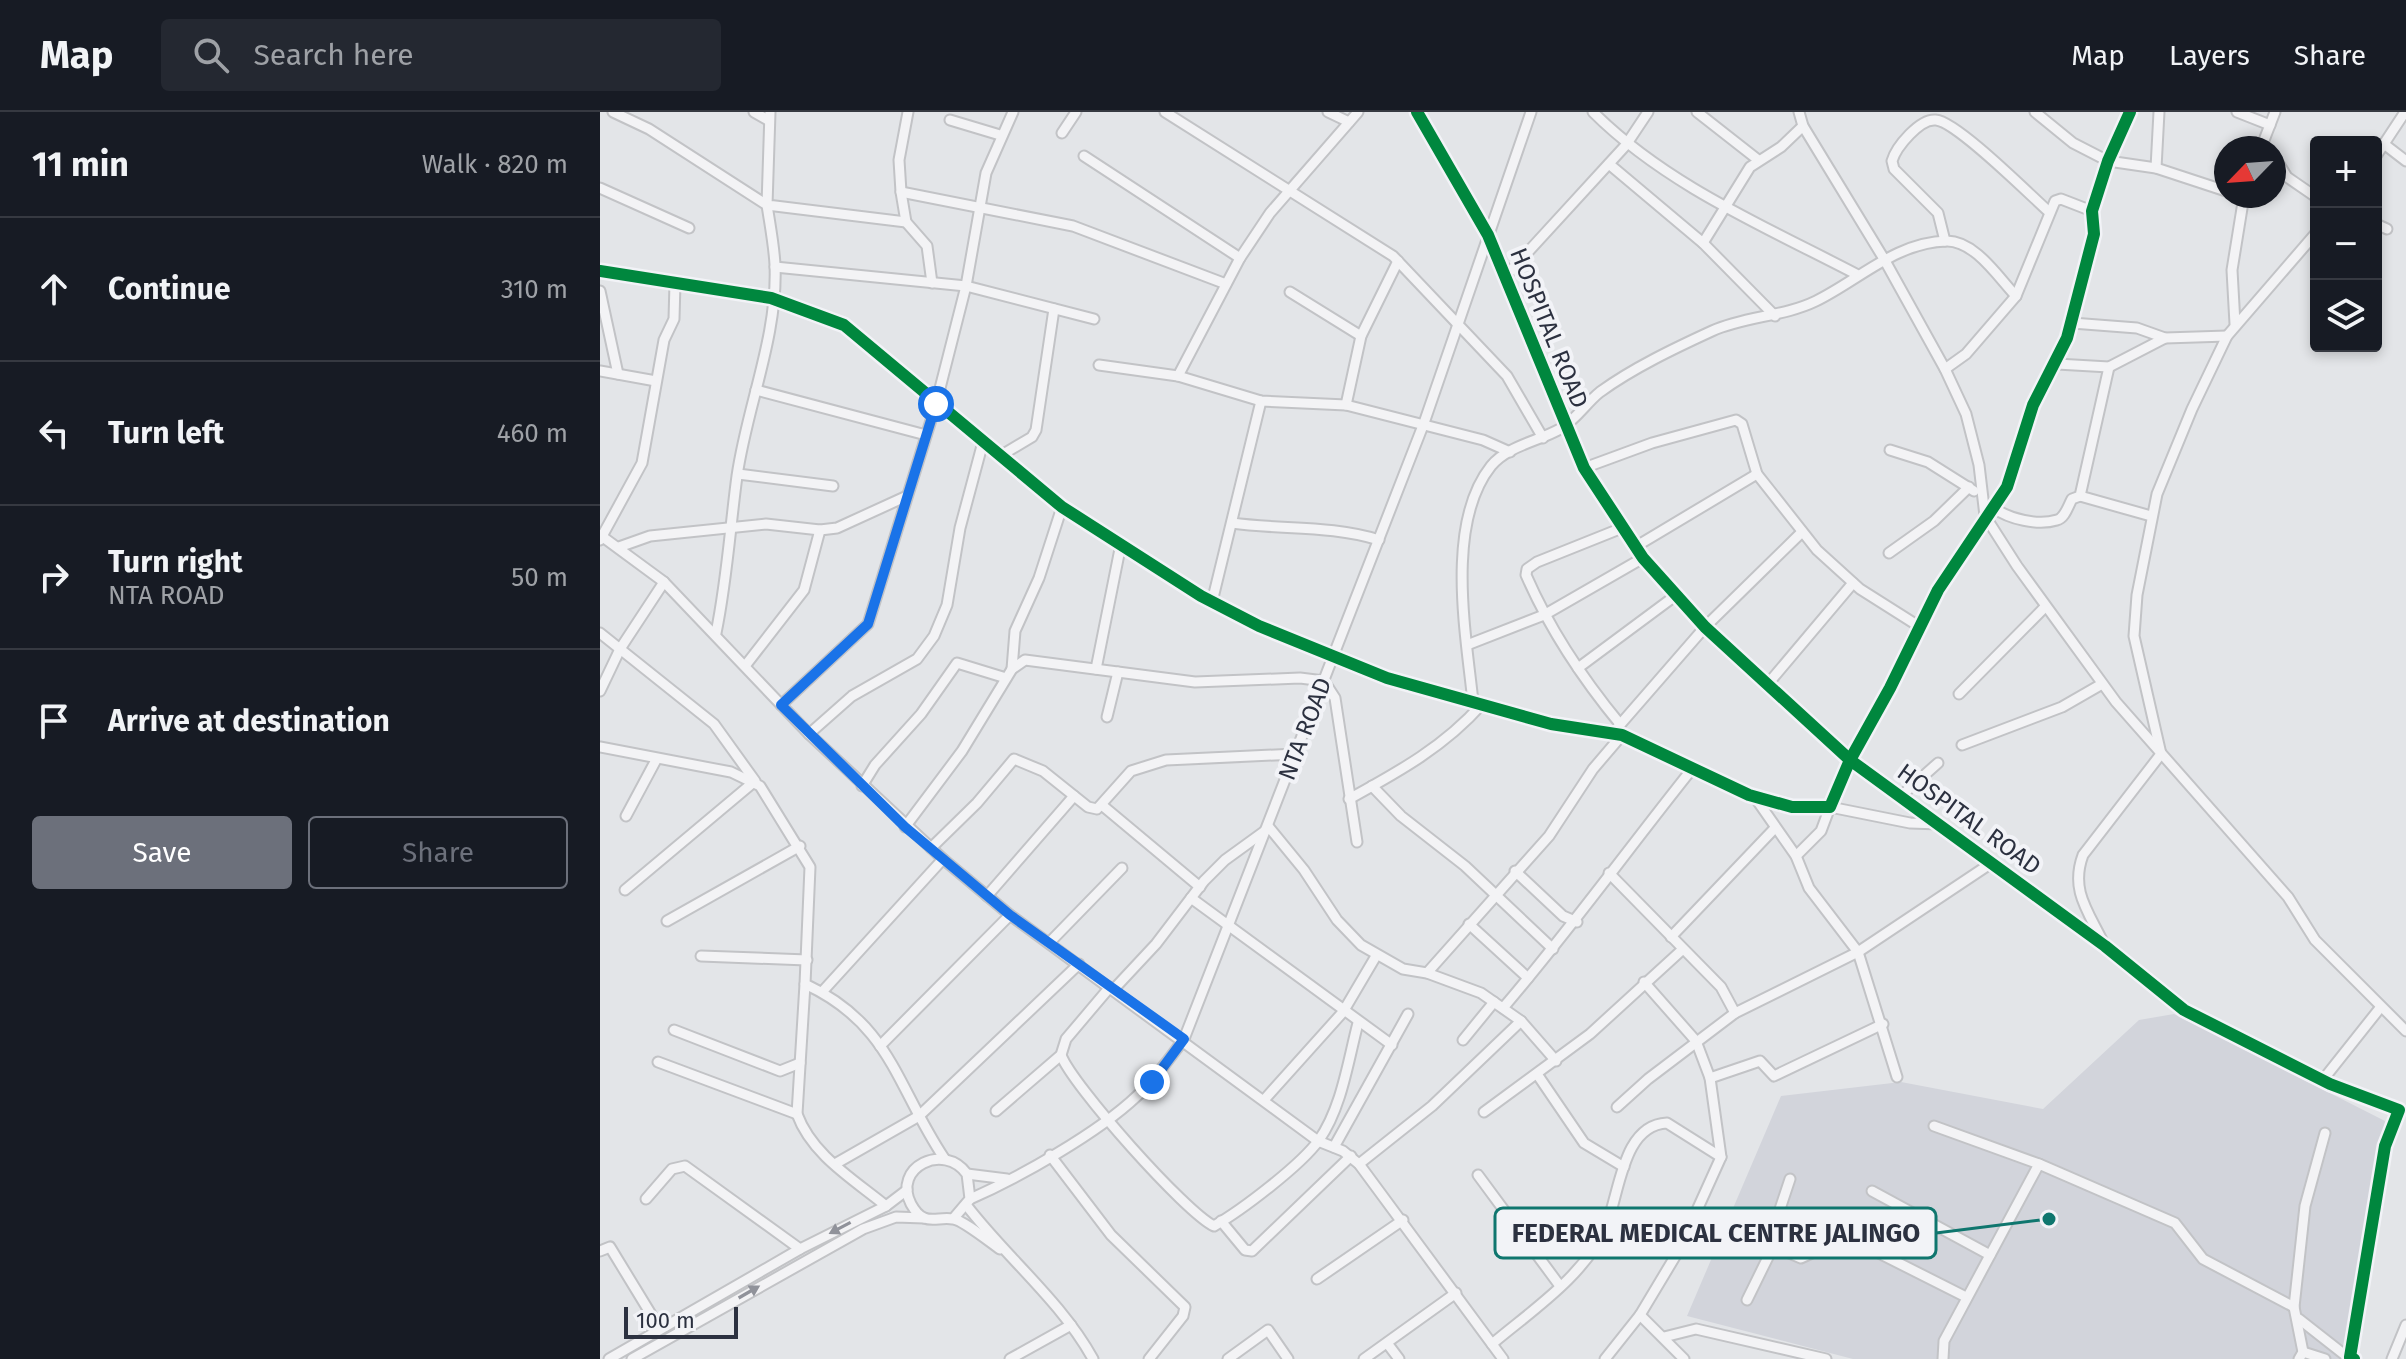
<!DOCTYPE html>
<meta charset="utf-8">
<style>
body{margin:0;font-family:"Fira Sans",sans-serif;background:#242831;color:#f1f3f6}
.controls{position:absolute;right:24px;top:24px;display:grid;overflow:hidden;border-radius:8px;box-shadow:0 4px 12px #0003}
.controls button{width:72px;height:72px;display:grid;place-items:center;padding:0;border:0;border-bottom:2px solid #363941;background:#171b24;color:#f1f3f6;font:40px sans-serif}
.compass{position:absolute;left:1614px;top:24px;width:72px;height:72px;border-radius:50%;background:#171b24;box-shadow:0 4px 12px #0003;rotate:245deg}
.scale{position:absolute;left:24px;bottom:20px;width:114px;box-sizing:border-box;padding-left:8px;border:4px solid #2c3140;border-top:0;font-size:22px;line-height:28px;white-space:nowrap;color:#2c3140;-webkit-text-stroke:6px #f2f3f7;paint-order:stroke}
.stop{position:absolute;width:24px;height:24px;margin:-18px;border:6px solid #1a73e8;border-radius:50%;background:#fff}
.stop.end{background:#1a73e8;border-color:#fff;box-shadow:0 2px 8px #0008}
.list{margin:0;padding:0;list-style:none}
h2{display:flex;justify-content:space-between;align-items:center;height:104px;margin:0;padding:0 32px;font-size:34px}
h2 small{font-size:26px;font-weight:400;color:#9ea1a6}
.list li{display:grid;grid-template-columns:52px 1fr auto;gap:24px;align-items:center;box-sizing:border-box;height:144px;padding:0 32px;border-top:2px solid #363941}
.list b{display:block;font-size:30px;white-space:nowrap}
.list p{margin:0;font-size:26px;white-space:nowrap;color:#9ea1a6}
.list em{font-size:26px;font-style:normal;color:#9ea1a6}
.actions{display:flex;gap:16px;padding:24px 32px}
.actions a{flex:1;padding:18px 0;border:2px solid #6c707b;border-radius:8px;text-align:center;font-size:28px;color:#6c707b}
.actions .main{background:#6c707b;color:#fff}
.icon{flex:none;width:44px;height:44px;fill:none;stroke:currentColor;stroke-width:2;stroke-linecap:round;stroke-linejoin:round}
.map{position:relative;flex:none;width:1806px;height:1247px;overflow:hidden}
header{display:flex;align-items:center;gap:48px;box-sizing:border-box;height:112px;padding:0 40px;background:#171b24;border-bottom:2px solid #363941}
header strong{font-size:38px}
nav{display:flex;gap:44px;margin-inline-start:auto;font-size:28px}
.search{width:560px;height:72px;background:#242831;display:flex;align-items:center;gap:20px;box-sizing:border-box;padding:0 28px;border-radius:8px;color:#9ea1a6;font-size:30px}
main{display:flex}
aside{flex:1;background:#171b24}
.map>svg:first-child{display:block}
.built{fill:#d2d4db}
.lines{fill:none;stroke-linecap:round;stroke-linejoin:round}
.minor-casing{stroke:#c2c3c6;stroke-width:13}
.minor{stroke:#f3f3f5;stroke-width:9}
.cycleway-casing{stroke:#f2f3f7;stroke-width:17}
.cycleway{stroke:#00873e;stroke-width:12}
.oneway{fill:#90929a}
.route{stroke:#1a73e8;stroke-width:10}
.labels{text-anchor:middle;stroke-width:8;stroke-linejoin:round;paint-order:stroke}
.street-label{font-size:24px;fill:#2c3140;stroke:#f2f3f7}
.leader{fill:none;stroke:#0f766e;stroke-width:3}
.callout-dot{fill:#0f766e;stroke:#f2f3f7;stroke-width:3}
.callout{fill:#f2f3f7;stroke:#0f766e;stroke-width:3}
.callout-label{font-size:26px;text-anchor:middle;font-weight:bold;fill:#2c3140}
</style>
<header>
<strong>Map</strong>
<div class="search"><svg class="icon" aria-label="search" viewBox="0 0 24 24"><circle cx="10" cy="10" r="6"/><path d="M15 15l6 6"/></svg>Search here</div>
<nav><a>Map</a><a>Layers</a><a>Share</a></nav>
</header>
<main>
<aside>
<h2>11 min<small>Walk · 820 m</small></h2>
<ul class="list">
<li><svg class="icon" aria-label="ahead" viewBox="0 0 24 24"><path d="M12 20V5M6 11l6-6 6 6"/></svg><div><b>Continue</b></div><em>310 m</em></li>
<li><svg class="icon" aria-label="left" viewBox="0 0 24 24"><path d="M17 20v-9H6M10 6l-5 5 5 5"/></svg><div><b>Turn left</b></div><em>460 m</em></li>
<li><svg class="icon" aria-label="right" viewBox="0 0 24 24"><path d="M7 20v-9h11M14 6l5 5-5 5"/></svg><div><b>Turn right</b><p>NTA ROAD</p></div><em>50 m</em></li>
<li><svg class="icon" aria-label="arrive" viewBox="0 0 24 24"><path d="M6 21V4h12l-3 4 3 4H6"/></svg><div><b>Arrive at destination</b></div></li>
</ul>
<div class="actions"><a class="main">Save</a><a>Share</a></div>
</aside>
<div class="map">
<svg width="1806" height="1247" viewBox="0 0 1806 1247">
<rect width="100%" height="100%" fill="#e3e5e8"/>
<polygon class="built" points="1574,902 1785,1009 1748,1227 1740,1247 1253,1247 1087,1204 1181,984 1301,970 1443,997 1539,908"/>
<g class="lines">
<g class="minor-casing">
<g id="minor">
<path d="M13,0L49,17L167,93C170,113 174,133 175,153C178,224 147,294 137,364C130,416 127,468 116,521"/>
<polyline points="154,0 168,8"/>
<polyline points="170,0 167,93 306,110"/>
<polyline points="308,0 299,48 301,80 306,110 327,134 332,171"/>
<polyline points="565,0 793,144 907,264 943,326"/>
<polyline points="728,0 749,10"/>
<polyline points="817,0 888,123 984,356 1043,446 1105,515 1250,648 1505,834 1584,898 1730,972 1799,998 1785,1034 1750,1245 1754,1247"/>
<path d="M993,0C1066,73 1166,115 1256,162"/>
<polyline points="1097,0 1157,47"/>
<polyline points="1199,0 1203,14 1284,147 1345,257 1366,302 1379,353 1385,404 1417,454 1516,590 1688,785 1715,828 1806,919"/>
<polyline points="1435,0 1473,31 1508,49 1556,56 1626,79"/>
<polyline points="1637,0 1670,13"/>
<polyline points="350,8 400,23"/>
<polyline points="462,21 476,0"/>
<polyline points="1784,32 1806,49"/>
<polyline points="1661,36 1675,0"/>
<polyline points="484,44 640,146"/>
<polyline points="1674,44 1687,65 1716,85"/>
<polyline points="1776,44 1805,0"/>
<polyline points="1009,52 1103,131 1175,204"/>
<polyline points="1556,56 1559,0"/>
<polyline points="0,76 89,116"/>
<polyline points="301,80 473,114 626,172"/>
<polyline points="1776,112 1787,117"/>
<path d="M1345,129L1338,101L1294,57L1292,49C1296,35 1320,6 1336,8C1357,10 1428,81 1448,99"/>
<polyline points="1103,131 1150,55 1181,35 1203,14"/>
<polyline points="175,155 366,174 494,207"/>
<polyline points="0,159 171,186 244,213 462,395 601,484 659,514 787,566 951,612 1022,623 1149,683 1192,695 1230,695 1250,648 1290,576 1338,478 1407,375 1433,293 1467,226 1494,122 1492,99 1508,49 1530,0"/>
<polyline points="905,165 1026,33 1048,0"/>
<polyline points="0,179 18,262"/>
<polyline points="690,180 761,224"/>
<polyline points="1472,211 1537,216 1565,226 1627,224"/>
<polyline points="1635,212 1632,158 1644,84"/>
<polyline points="1457,252 1509,255 1565,226"/>
<polyline points="499,253 578,264 661,289 746,293 883,328 910,340"/>
<polyline points="1345,257 1366,242 1416,184 1455,89 1461,87 1492,99"/>
<polyline points="0,259 56,269"/>
<polyline points="578,264 640,146 670,101 758,0"/>
<polyline points="156,278 326,323"/>
<polyline points="746,293 761,224 798,149"/>
<polyline points="1290,338 1328,350 1374,379"/>
<polyline points="400,344 432,325 436,318 454,197"/>
<polyline points="984,356 1052,331 1136,308 1142,312 1157,362 1217,438 1260,477 1320,515"/>
<polyline points="138,362 233,374"/>
<polyline points="1480,384 1551,404"/>
<path d="M1394,396C1409,407 1438,414 1457,408C1465,406 1468,394 1472,387L1480,384L1509,255"/>
<path d="M632,411C682,418 731,413 779,428"/>
<polyline points="0,423 64,470 209,622 343,747 410,803 718,1029 743,1039 759,1052 903,1247"/>
<polyline points="0,428 42,351 64,228 74,207 75,171"/>
<polyline points="19,435 50,424 166,412 220,418 237,416 307,384"/>
<polyline points="1035,435 1157,362"/>
<polyline points="1289,441 1334,409 1369,375"/>
<polyline points="612,490 661,289"/>
<polyline points="0,521 114,612 155,669 25,778"/>
<polyline points="867,533 944,503 1043,446"/>
<polyline points="145,554 204,478 220,418"/>
<polyline points="978,556 1075,484"/>
<polyline points="412,557 415,519 439,466 462,395"/>
<polyline points="496,557 521,432"/>
<polyline points="1167,573 1253,471"/>
<polyline points="0,579 20,537 64,470"/>
<polyline points="1359,582 1445,495"/>
<path d="M873,590C866,522 845,412 891,354C907,334 939,329 960,317C976,308 986,291 1000,280C1033,256 1075,236 1112,219C1145,204 1183,205 1216,189C1259,168 1296,130 1347,129C1375,129 1398,165 1416,184"/>
<polyline points="181,593 268,512 336,292 366,174 386,61 413,0"/>
<polyline points="507,605 518,560"/>
<path d="M1020,612C982,566 950,518 926,463L927,457L937,450L1022,416"/>
<polyline points="1018,615 1105,515 1202,420"/>
<polyline points="209,622 252,584 317,547 334,524 347,493 360,416 383,330"/>
<polyline points="1362,633 1462,595 1502,572"/>
<path d="M0,635L131,660L160,674L210,755L205,872C291,912 296,974 344,1046"/>
<polyline points="262,674 275,653 321,602 357,551 406,566"/>
<polyline points="772,674 801,704 865,754 953,837"/>
<polyline points="1154,684 1196,744 1209,776 1258,840 1297,965"/>
<polyline points="1301,684 1338,651"/>
<path d="M749,687C798,660 844,635 882,592"/>
<polyline points="503,694 600,775"/>
<polyline points="26,704 56,648"/>
<polyline points="668,714 704,758 737,808 761,833 803,857 827,861 881,881 921,909 832,994 759,1052"/>
<polyline points="305,715 362,639 412,557 425,548 595,570 700,566 724,569 735,586 757,730"/>
<polyline points="331,736 377,691 414,647 443,659 488,695 497,697 531,659 566,648 696,642"/>
<polyline points="1196,744 1221,719 1230,695 1310,711 1340,712"/>
<polyline points="915,759 963,804 977,810"/>
<polyline points="1009,761 1121,875 1135,901"/>
<polyline points="387,784 474,684"/>
<polyline points="591,786 792,933"/>
<polyline points="67,809 200,734"/>
<polyline points="869,812 928,866"/>
<polyline points="1071,825 1175,716"/>
<path d="M1503,830C1488,799 1470,778 1483,743L1561,642L1534,524L1537,483L1557,382L1592,297L1627,224L1716,121"/>
<polyline points="449,831 522,756"/>
<polyline points="101,844 207,848"/>
<polyline points="827,861 949,724 993,657 1022,623"/>
<path d="M205,872L197,1002C212,1043 253,1067 286,1094"/>
<polyline points="514,877 556,832 604,769 625,748 665,719"/>
<polyline points="222,880 343,747"/>
<path d="M903,896C969,819 1028,737 1092,657"/>
<polyline points="921,909 956,949"/>
<polyline points="74,918 180,959 200,951"/>
<polyline points="863,928 894,890"/>
<polyline points="280,934 410,803"/>
<path d="M461,943C472,973 586,1101 614,1114C642,1098 701,1053 719,1028C742,995 748,949 758,911"/>
<polyline points="58,950 197,1002"/>
<polyline points="937,962 984,1031 1024,1055"/>
<polyline points="1110,966 1160,949 1174,964 1283,912"/>
<polyline points="1722,969 1780,896"/>
<polyline points="664,988 743,900 776,844"/>
<polyline points="1017,995 1048,967 1135,901 1258,840 1393,750"/>
<polyline points="396,999 461,943 466,927 510,875"/>
<polyline points="884,1000 990,922 1083,837"/>
<polyline points="1334,1014 1439,1052 1575,1111 1603,1147 1694,1195"/>
<polyline points="734,1035 808,902"/>
<polyline points="450,1043 511,1123 585,1195 583,1204 549,1247"/>
<polyline points="235,1052 319,1004 479,852"/>
<polyline points="367,1062 407,1067"/>
<polyline points="878,1063 960,1174"/>
<polyline points="1272,1079 1390,1143"/>
<polyline points="46,1087 72,1057 85,1054 200,1137"/>
<path d="M370,1087C420,1065 498,1021 537,984C555,967 569,947 584,927L824,311L931,0"/>
<path d="M367,1094C407,1146 461,1189 493,1247"/>
<path d="M353,1107L370,1087L367,1062C344,1030 292,1055 311,1092C324,1116 336,1104 353,1107C363,1108 391,1131 400,1137"/>
<polyline points="621,1109 645,1138 652,1139 751,1044"/>
<polyline points="1143,1121 1201,1146 1247,1125 1366,1185"/>
<polyline points="1169,1130 1190,1067"/>
<polyline points="0,1139 10,1135 60,1217"/>
<polyline points="717,1167 803,1108"/>
<polyline points="1147,1188 1174,1133"/>
<polyline points="1040,1203 1084,1247"/>
<polyline points="1699,1207 1750,1247"/>
<polyline points="1064,1225 1096,1217 1226,1247"/>
<polyline points="787,1231 799,1247"/>
<path d="M892,1232C931,1199 986,1163 1006,1114C1020,1081 1022,1013 1067,1011L1121,1045"/>
<polyline points="1703,1240 1725,1247"/>
<polyline points="9,1247 200,1137 286,1094 307,1078"/>
<polyline points="32,1247 263,1117 296,1105 324,1106"/>
<polyline points="410,1247 471,1213"/>
<polyline points="628,1247 668,1218 688,1247"/>
<polyline points="764,1247 856,1181"/>
<polyline points="1005,1247 1040,1203 1079,1138 1121,1045 1110,966 1096,929 1044,870"/>
<polyline points="1343,1247 1344,1229 1439,1052"/>
<polyline points="1699,1247 1703,1240 1694,1195 1705,1094 1725,1021"/>
<polyline points="1792,1247 1806,1213"/>
</g>
</g>
<use href="#minor" class="minor"/>
<g class="cycleway-casing">
<g id="cycleway">
<polyline points="817,0 888,123 984,356 1043,446 1105,515 1250,648 1505,834 1584,898 1730,972 1799,998 1785,1034 1750,1245 1754,1247"/>
<polyline points="0,159 171,186 244,213 462,395 601,484 659,514 787,566 951,612 1022,623 1149,683 1192,695 1230,695 1250,648 1290,576 1338,478 1407,375 1433,293 1467,226 1494,122 1492,99 1508,49 1530,0"/>
</g>
</g>
<use href="#cycleway" class="cycleway"/>
</g>
<defs><path id="oneway-solid" d="M-6-.8H1V-3.2L6.5 0L1 3.2V.8H-6Z" transform="scale(2)"/></defs>
<g class="oneway">
<use href="#oneway-solid" transform="translate(240 1116) rotate(152)"/>
<use href="#oneway-solid" transform="translate(149 1180) rotate(-30)"/>
</g>
<g class="lines">
<polyline class="route" points="336,292 268,512 181,593 305,715 410,803 584,927 552,970"/>
</g>
<g class="labels">
<g class="street-label">
<text transform="translate(949 216) rotate(68)" y="8">HOSPITAL ROAD</text>
<text transform="translate(705 617) rotate(-69)" y="8">NTA ROAD</text>
<text transform="translate(1369 707) rotate(36)" y="8">HOSPITAL ROAD</text>
</g>
</g>
<path class="leader" d="M1449 1107L1336 1121"/>
<circle class="callout-dot" cx="1449" cy="1107" r="8"/>
<rect class="callout" x="895" y="1096" width="441" height="50" rx="8"/>
<g class="callout-label">
<text x="1116" y="1130">FEDERAL MEDICAL CENTRE JALINGO</text>
</g>
</svg>
<div class="controls">
<button>+</button>
<button>−</button>
<button><svg class="icon" aria-label="layers" viewBox="0 0 24 24"><path d="M12 4l9 5-9 5-9-5zM3 14l9 5 9-5"/></svg></button>
</div>
<svg class="compass" viewBox="-18 -18 36 36"><path d="M0-13l5 13h-10z" fill="#e53935"/><path d="M0 13l5-13h-10z" fill="#9ea1a6"/></svg>
<div class="scale">100 m</div>
<div class="stop" style="left:336px;top:292px"></div>
<div class="stop end" style="left:552px;top:970px"></div>
</div>
</main>
